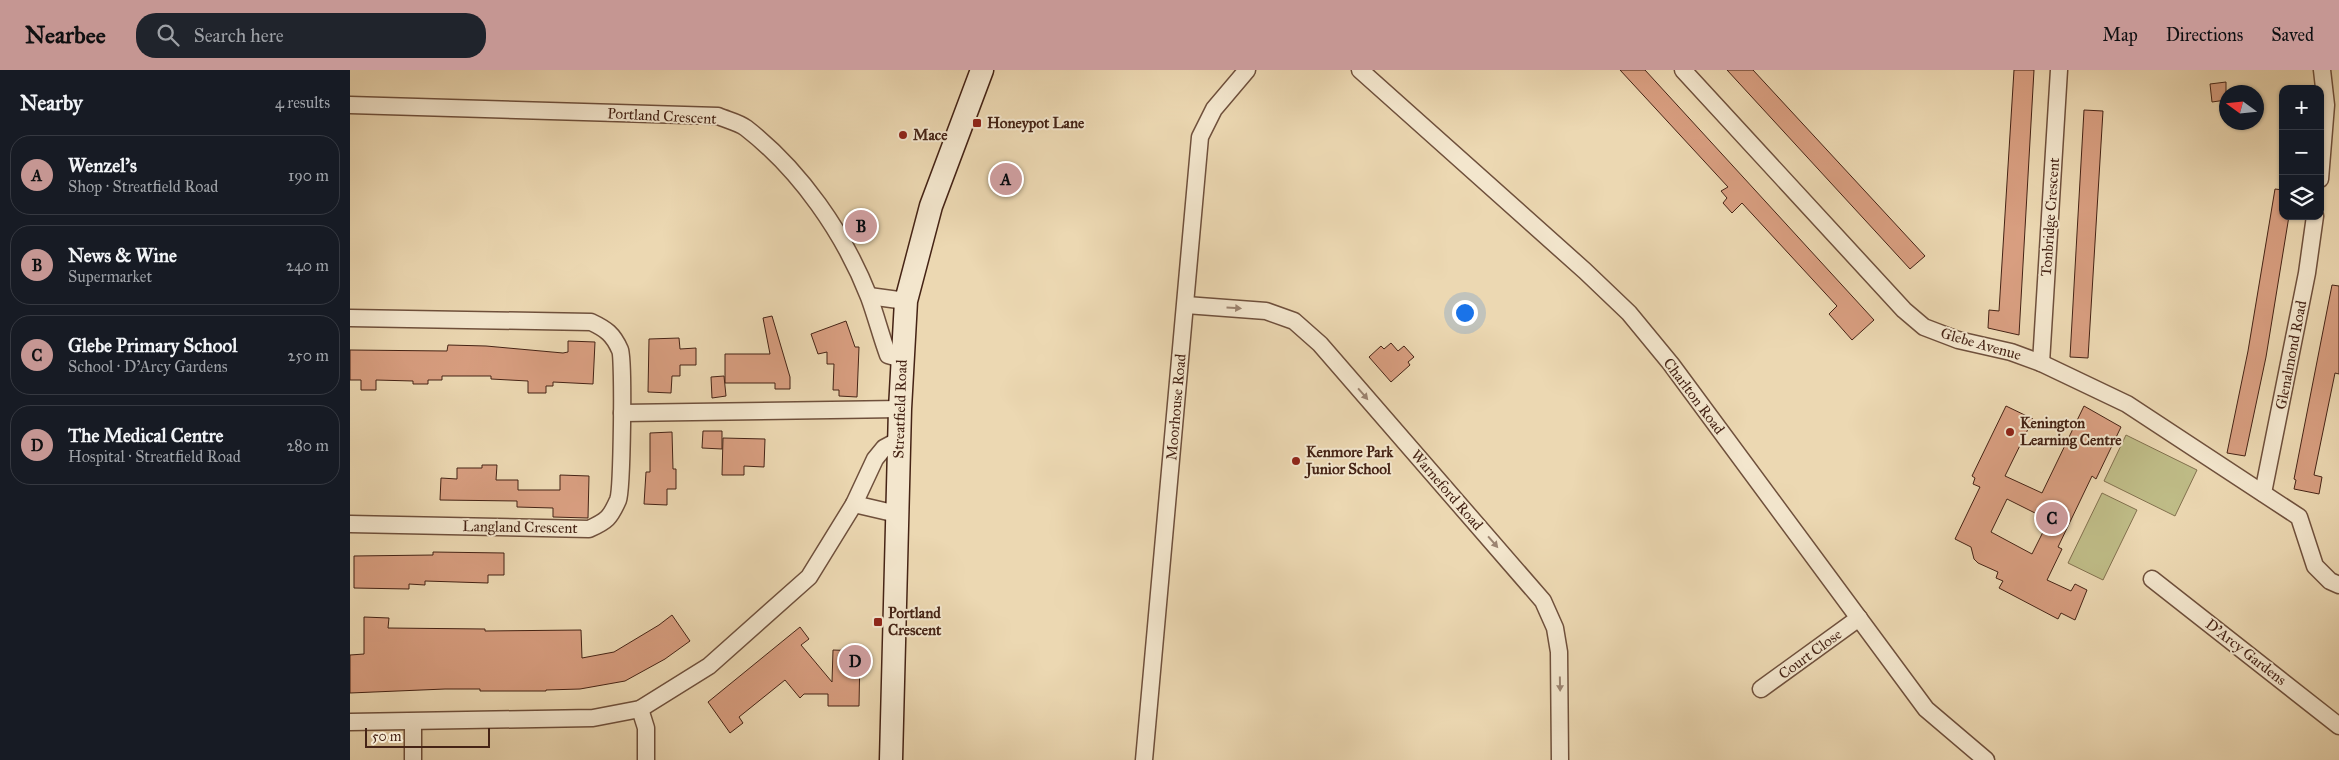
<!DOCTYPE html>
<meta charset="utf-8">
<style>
body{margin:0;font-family:"IM FELL Great Primer",serif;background:#20242c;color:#f1f3f6}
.controls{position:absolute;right:15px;top:15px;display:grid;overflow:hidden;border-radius:10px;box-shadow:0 1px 4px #0004}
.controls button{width:45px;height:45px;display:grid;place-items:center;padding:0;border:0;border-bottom:1px solid #363941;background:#171b24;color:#f1f3f6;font:25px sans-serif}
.compass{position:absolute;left:1869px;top:15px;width:45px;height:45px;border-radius:50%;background:#171b24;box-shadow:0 1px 4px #0004;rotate:285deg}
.scale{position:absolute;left:15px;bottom:12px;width:125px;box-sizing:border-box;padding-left:5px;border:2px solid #452315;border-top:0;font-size:14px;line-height:18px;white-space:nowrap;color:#452315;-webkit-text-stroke:4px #f3e6cd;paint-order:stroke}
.you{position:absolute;left:1114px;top:242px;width:18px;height:18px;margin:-12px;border:4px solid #fff;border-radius:50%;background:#1a73e8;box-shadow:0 0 0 8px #1a73e833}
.badge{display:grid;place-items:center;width:32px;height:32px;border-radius:50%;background:#c59692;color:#111;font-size:16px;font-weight:700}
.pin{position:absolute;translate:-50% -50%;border:2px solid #fff;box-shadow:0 1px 5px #0006}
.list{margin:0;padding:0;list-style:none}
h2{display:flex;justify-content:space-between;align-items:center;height:65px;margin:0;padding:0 20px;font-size:21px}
h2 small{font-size:16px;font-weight:400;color:#9ea1a6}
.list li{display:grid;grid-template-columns:32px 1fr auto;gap:15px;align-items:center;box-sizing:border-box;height:80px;margin:0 10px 10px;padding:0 10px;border:1px solid #363941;border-radius:20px}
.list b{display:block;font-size:19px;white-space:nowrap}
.list p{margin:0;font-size:16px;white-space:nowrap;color:#9ea1a6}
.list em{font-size:16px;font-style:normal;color:#9ea1a6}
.icon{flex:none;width:28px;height:28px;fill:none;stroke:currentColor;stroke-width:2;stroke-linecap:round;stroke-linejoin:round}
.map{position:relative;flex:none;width:1989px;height:690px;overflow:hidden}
header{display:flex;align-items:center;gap:30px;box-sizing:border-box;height:70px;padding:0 25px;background:#c59692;color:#111}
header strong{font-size:24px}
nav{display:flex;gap:28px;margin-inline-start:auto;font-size:18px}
.search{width:350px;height:45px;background:#20242c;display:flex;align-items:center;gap:12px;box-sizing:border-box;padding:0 18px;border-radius:20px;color:#9ea1a6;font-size:19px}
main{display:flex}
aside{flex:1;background:#171b24}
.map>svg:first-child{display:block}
.green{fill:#bfbc87;stroke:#82704e}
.building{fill:#d89e80;stroke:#452315;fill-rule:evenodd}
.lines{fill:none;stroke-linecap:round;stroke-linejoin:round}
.street-casing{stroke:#6f503c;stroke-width:19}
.secondary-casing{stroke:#452315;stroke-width:25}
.street{stroke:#f3e6cd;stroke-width:16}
.secondary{stroke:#f3e6cd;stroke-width:22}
.oneway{fill:#9c8471}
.poi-dot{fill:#8f2418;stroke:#f3e6cd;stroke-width:2}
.labels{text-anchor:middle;stroke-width:4;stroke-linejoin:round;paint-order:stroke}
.street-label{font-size:15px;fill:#452315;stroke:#f3e6cd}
.poi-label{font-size:15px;font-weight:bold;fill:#452315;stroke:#f3e6cd;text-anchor:start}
</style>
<header>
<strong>Nearbee</strong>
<div class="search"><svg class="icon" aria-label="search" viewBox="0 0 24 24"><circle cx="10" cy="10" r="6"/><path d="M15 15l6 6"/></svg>Search here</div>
<nav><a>Map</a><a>Directions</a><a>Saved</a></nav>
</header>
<main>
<aside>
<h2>Nearby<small>4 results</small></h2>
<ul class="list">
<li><span class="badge">A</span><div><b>Wenzel's</b><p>Shop · Streatfield Road</p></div><em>190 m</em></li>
<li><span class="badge">B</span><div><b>News &amp; Wine</b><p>Supermarket</p></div><em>240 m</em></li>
<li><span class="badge">C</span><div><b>Glebe Primary School</b><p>School · D'Arcy Gardens</p></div><em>250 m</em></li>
<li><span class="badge">D</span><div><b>The Medical Centre</b><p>Hospital · Streatfield Road</p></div><em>280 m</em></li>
</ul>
</aside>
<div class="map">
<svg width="1989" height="690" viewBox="0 0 1989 690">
<rect width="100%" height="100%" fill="#ecd8b2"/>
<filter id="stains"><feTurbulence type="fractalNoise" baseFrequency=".004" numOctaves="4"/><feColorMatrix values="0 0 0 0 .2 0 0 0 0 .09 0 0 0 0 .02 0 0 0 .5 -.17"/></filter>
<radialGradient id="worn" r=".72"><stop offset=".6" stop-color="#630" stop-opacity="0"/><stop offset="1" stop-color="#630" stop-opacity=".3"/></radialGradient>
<g class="green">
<polygon points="1776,365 1847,400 1825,446 1754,411"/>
<polygon points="1752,423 1787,440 1753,510 1718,493"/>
</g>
<g class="building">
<polygon points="1270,0 1295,0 1524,250 1502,270 1479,244 1487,236 1392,133 1382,143 1373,133 1377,128 1371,121 1378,117"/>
<polygon points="1377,0 1403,0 1575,186 1560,199"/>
<polygon points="1664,0 1684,0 1669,265 1638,258 1639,240 1649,241"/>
<polygon points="1876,12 1876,30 1862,32 1860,14"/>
<polygon points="1734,40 1753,41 1738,288 1720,287"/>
<polygon points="1925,119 1933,120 1933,146 1939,146 1916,287 1895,386 1877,383 1898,281"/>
<polygon points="1982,215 1989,216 1989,304 1985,303 1964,405 1972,407 1969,424 1944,419 1946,410 1944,409"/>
<polygon points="422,246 440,307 440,319 425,319 425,313 375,313 375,284 420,284 413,248"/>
<polygon points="496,251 505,277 509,277 507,327 489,326 489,320 483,320 484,294 477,294 477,282 468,284 461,264"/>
<polygon points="329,268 330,279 346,278 346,295 330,295 330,306 322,306 321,323 298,322 299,269"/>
<polygon points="218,271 245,272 243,314 203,312 203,316 196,316 196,323 178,323 178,311 141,309 141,306 92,306 92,310 78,310 78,314 63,314 63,311 26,310 26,320 11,320 11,310 0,310 0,280 97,281 98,275 136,276 213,283 218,282"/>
<polygon points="1041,273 1048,281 1054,276 1064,287 1058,292 1060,295 1041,312 1019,287 1031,276 1034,279"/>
<polygon points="374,306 376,326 362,328 361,307"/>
<path d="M1656,336L1683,349L1655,406L1692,423L1734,336L1771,357L1746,409L1742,406L1708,477L1712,479L1697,510L1721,521L1725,514L1737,520L1725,550L1711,543L1708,549L1649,518L1653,511L1646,508L1648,502L1628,493L1624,489L1621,477L1605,469L1630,417L1623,414L1625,408L1622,406ZM1657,429L1699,450L1682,484L1641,462Z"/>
<polygon points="353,361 372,361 372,379 352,378"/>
<polygon points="322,362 323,399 326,399 326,419 317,419 317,435 294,434 296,402 300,402 300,363"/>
<polygon points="373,368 415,369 414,397 394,396 394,405 372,405"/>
<polygon points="132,395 147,395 146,410 168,410 168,420 210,420 210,405 239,406 238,448 203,447 203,438 167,437 167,431 90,430 91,408 107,409 107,398 132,398"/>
<polygon points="83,482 154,483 154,505 138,505 138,513 75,511 75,515 59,514 59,519 4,518 4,486 83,485"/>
<polygon points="322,545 340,571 315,589 275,611 230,619 196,620 196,621 130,621 130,619 95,619 0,623 0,585 14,584 14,547 39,548 38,558 135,559 135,561 231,560 232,588 264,582 309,555"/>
<polygon points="450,557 459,569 451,575 482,612 483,580 510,581 509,636 478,636 478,624 454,624 450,628 435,610 389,647 393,653 380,663 358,632"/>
</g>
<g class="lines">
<g class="street-casing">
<g id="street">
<polyline points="1010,0 1235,201 1279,243 1321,294 1576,639 1636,690"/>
<polyline points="1333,0 1554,240 1574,257 1608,270 1661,282 1691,293 1777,334 1949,447 1965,496 1980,511 1989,515"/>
<path d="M0,35L368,46C377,50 388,52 396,58C450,100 494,163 519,227C526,246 531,266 538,285L552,289"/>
<polyline points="1970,109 1976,35 1972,0"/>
<polyline points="519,226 556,231"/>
<polyline points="836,235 916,241 944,251 970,274 1193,531 1205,558 1209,582 1210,690"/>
<path d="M0,248L241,252C256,259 263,264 270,280C274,289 272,420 268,430C260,448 257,451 239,459L0,454"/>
<polyline points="1691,293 1709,0"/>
<polyline points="272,343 550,339"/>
<polyline points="1913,423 1957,203 1965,146"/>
<polyline points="504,434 547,444"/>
<polyline points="1802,509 1989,656"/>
<polyline points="1411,619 1509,548"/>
<polyline points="290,639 296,658 296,690"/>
<polyline points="0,652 243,648 290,639 359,596 459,507 504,434 525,389 534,378 549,370"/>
<polyline points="63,652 63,690"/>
<polyline points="794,690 850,67 864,39 897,0"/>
</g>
</g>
<g class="secondary-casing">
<polyline id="secondary" points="541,690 550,339 556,231 581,136 632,0"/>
</g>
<use href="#street" class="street"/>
<use href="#secondary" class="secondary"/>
</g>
<defs><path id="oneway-solid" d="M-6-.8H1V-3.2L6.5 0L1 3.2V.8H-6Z" transform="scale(1.25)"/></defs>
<g class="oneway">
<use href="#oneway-solid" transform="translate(884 238) rotate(4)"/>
<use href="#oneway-solid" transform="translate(1013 324) rotate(49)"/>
<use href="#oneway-solid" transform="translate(1143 472) rotate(49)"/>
<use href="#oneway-solid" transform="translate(1210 614) rotate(89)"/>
</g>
<g class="poi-dot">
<rect x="622" y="48" width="10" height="10" rx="2.5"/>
<circle cx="553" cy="65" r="5"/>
<circle cx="1660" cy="362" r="5"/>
<circle cx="946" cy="391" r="5"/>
<rect x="523" y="547" width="10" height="10" rx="2.5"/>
</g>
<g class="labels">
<g class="street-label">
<text transform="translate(312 46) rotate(3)" y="5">Portland Crescent</text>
<text transform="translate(1700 147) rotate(-86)" y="5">Tonbridge Crescent</text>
<text transform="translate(1631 274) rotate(16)" y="5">Glebe Avenue</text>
<text transform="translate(1941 285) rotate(-79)" y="5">Glenalmond Road</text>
<text transform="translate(1344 326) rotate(53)" y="5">Charlton Road</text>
<text transform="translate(826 337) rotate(-85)" y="5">Moorhouse Road</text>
<text transform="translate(550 339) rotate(-88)" y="5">Streatfield Road</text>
<text transform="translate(1097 420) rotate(49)" y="5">Warneford Road</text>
<text transform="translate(170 457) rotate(1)" y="5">Langland Crescent</text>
<text transform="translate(1896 582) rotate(38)" y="5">D'Arcy Gardens</text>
<text transform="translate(1460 584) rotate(-36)" y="5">Court Close</text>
</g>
<g class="poi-label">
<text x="637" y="58">Honeypot Lane</text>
<text x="563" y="70">Mace</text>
<text x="1670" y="358">Kenington<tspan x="1670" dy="17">Learning Centre</tspan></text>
<text x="956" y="387">Kenmore Park<tspan x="956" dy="17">Junior School</tspan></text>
<text x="538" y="548">Portland<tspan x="538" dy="17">Crescent</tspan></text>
</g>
</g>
<rect width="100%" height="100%" filter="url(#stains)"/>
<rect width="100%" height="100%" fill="url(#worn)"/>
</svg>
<div class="controls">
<button>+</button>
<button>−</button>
<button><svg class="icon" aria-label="layers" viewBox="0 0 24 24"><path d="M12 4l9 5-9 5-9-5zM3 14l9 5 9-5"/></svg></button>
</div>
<svg class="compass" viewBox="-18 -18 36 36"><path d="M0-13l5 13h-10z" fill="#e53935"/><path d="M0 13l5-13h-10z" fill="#9ea1a6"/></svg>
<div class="scale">50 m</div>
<div class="you"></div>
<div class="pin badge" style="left:656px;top:109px">A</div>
<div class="pin badge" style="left:511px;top:156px">B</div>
<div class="pin badge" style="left:1702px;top:448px">C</div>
<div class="pin badge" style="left:505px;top:591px">D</div>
</div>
</main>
